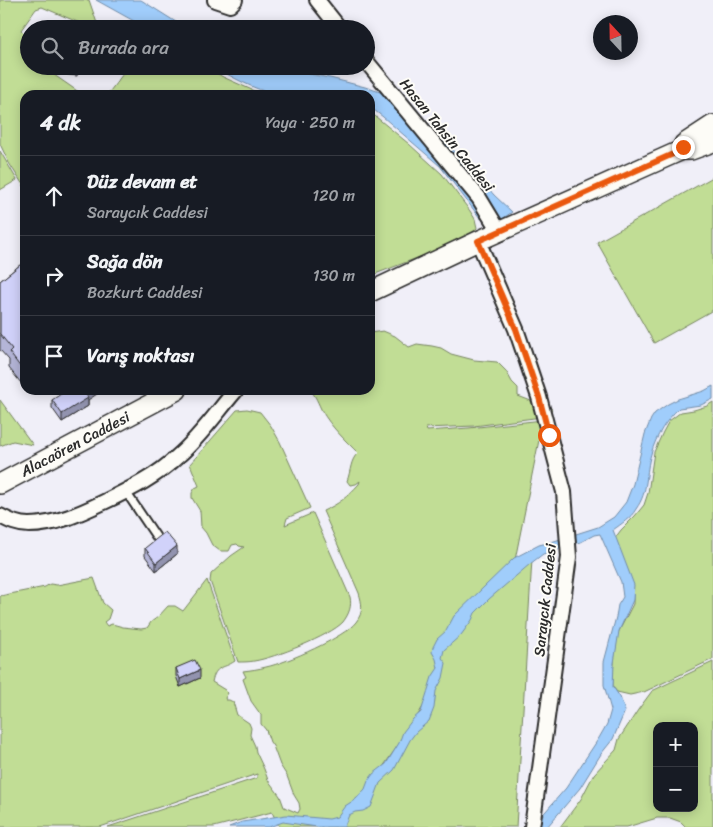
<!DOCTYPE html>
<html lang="tr">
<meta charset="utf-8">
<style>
body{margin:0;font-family:Sriracha,sans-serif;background:#242831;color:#f1f3f6}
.controls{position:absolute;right:15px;bottom:15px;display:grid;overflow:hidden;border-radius:10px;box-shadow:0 2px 12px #0003}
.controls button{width:45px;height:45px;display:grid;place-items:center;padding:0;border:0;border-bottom:1px solid #363941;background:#171b24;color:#f1f3f6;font:25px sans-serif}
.compass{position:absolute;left:593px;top:15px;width:45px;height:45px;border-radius:50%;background:#171b24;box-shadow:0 2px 12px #0003;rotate:338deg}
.stop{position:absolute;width:15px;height:15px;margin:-11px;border:4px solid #ea580c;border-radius:50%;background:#fff}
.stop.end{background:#ea580c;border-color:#fff;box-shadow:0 1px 5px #0008}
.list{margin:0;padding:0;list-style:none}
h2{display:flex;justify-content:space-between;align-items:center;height:65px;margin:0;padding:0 20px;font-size:21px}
h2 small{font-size:16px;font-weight:400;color:#9ea1a6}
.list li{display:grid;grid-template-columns:32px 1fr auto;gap:15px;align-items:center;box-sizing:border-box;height:80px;padding:0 20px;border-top:1px solid #363941}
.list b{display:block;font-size:19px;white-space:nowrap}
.list p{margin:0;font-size:16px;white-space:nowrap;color:#9ea1a6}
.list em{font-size:16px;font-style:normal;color:#9ea1a6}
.icon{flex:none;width:28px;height:28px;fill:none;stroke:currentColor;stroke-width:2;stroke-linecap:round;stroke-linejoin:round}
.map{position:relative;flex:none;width:713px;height:827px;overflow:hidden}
.search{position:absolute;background:#171b24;box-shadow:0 2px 12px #0003;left:20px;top:20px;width:355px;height:55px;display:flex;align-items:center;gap:12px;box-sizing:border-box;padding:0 18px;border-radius:28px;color:#9ea1a6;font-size:19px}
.panel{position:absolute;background:#171b24;box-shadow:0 2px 12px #0003;left:20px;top:90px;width:355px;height:305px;border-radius:15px}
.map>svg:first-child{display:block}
.green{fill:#c1dd95;stroke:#768460;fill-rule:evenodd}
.water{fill:#a0cdfb;stroke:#718ca8}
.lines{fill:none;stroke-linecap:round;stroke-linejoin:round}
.lane-casing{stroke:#2b2b2b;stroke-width:11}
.street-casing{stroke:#2b2b2b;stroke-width:18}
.secondary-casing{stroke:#2b2b2b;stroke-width:22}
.lane{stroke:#fdfcf7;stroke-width:7}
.street{stroke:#fdfcf7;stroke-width:14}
.secondary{stroke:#fdfcf7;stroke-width:19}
.wall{fill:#b4b5d7;stroke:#2b2b2b}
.shaded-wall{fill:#9293af;stroke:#2b2b2b}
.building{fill:#d1d2fa;stroke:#2b2b2b}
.route{stroke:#ea580c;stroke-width:6}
.labels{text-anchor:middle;stroke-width:4;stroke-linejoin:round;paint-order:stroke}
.street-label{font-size:15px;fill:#2b2b2b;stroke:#fdfcf7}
</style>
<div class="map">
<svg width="713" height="827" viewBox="0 0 713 827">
<rect width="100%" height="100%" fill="#f0eff8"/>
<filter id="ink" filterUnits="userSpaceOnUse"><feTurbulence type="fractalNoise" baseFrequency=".02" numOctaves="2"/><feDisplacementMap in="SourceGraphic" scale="10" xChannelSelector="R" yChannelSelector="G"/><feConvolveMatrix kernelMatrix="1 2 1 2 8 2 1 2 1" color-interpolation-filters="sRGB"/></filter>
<g filter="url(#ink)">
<g class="green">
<polygon points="0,0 89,0 99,29 94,29 42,7 36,9 21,30 29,38 29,66 49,66 47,70 83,95 25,95 25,188 9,163 0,144"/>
<polygon points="129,66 205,66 223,77 252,90 268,95 107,95"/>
<polygon points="370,112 409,144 442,174 470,211 475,219 477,228 464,240 370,276"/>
<polygon points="0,151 17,180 0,190"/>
<polygon points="713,177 713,310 654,343 597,242"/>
<path d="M383,331L395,336L409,347L417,344L432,346L441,348L451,354L474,360L497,362L506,371L512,382L518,388V396L552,409L545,417L534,418L474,426L426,428L427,431L469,428L543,420L515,560L449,633L436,649L439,662V655L471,610L532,559L516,827H337L364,793L334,821L320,820L318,824L336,827H282L278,825L272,812L214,827H108L257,778V774L100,827H0V596L45,587L50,584L57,585L94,578L103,603L111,610L108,619L104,622L107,626L112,624L123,627L141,629L147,628L151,622L158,617L168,606H175L183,611L207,580L235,661C222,670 216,664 212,682L225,690L228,693L225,698L226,700H229L233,702L237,715L249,723L251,728L250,735L255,746L256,752L264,769L268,780L280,796L284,807L298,813L300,809L299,803L294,795L287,776L280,765L273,746L270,742L266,730L261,724V715L251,701L243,679L246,677L243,671C251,670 259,669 266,667C286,663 345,637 356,622C364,612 362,603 359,593L323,511C339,504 347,497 359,484L360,481L356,484L350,485L347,481C351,471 350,460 358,453C345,440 331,427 322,411C318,403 316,396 310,390H370V333ZM430,695L420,722L369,787L410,728Z"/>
<polygon points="0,400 33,445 13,441 0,446"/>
<polygon points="713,402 713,659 644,692 630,695 617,692 613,687 613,672 617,635 633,604 633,594 631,583 615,538 621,530 635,516 644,505 648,493 654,452 663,432 669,421 681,412 694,410 707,406"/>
<path d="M247,409L260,412L271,426L280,442L310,508L287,518L285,525L313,513L350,597C352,606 349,614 343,622C330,636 274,658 254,661C249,662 243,662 238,662L210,581L211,574L231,556L244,547L239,546L237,544L232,545L229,551H220L212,545L206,533L201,527L200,511L192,498V493L195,488L199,486L190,464L237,410Z"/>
<path d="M713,662V827H686L681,822L670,818H657L627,827H560L581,799L594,774L616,750L619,739L638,710L652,691ZM657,726H694V808H657Z"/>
</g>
<g class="water">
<polygon points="96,0 141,0 187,29 151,29 141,25"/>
<path d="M213,66H268L330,78L365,87L392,96L415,111L467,164L494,195L512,212L498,222L480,218L440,166L383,117L370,107V95H276C254,89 233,78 213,66Z"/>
<path d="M713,386V399L701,405L679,408C666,420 656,436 651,454C645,473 649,491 636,509C631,518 621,524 613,530L634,585L633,600L619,631L614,663L613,687L620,697L625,711L613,739L601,754L580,788L547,827H532L566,788L599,738L607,724L611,710L604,685V662L616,617L618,605L623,597L621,582L600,534L594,535L581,542L543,554L530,564L489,599L475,613L472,620L461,635L444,650L442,658L446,663L443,678L436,691L434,708L429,721L416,732L410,740L394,770L380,783L371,807L363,811L355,812L349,815L344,827H317L283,822L269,827H229L242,822L286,815L329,819L337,817L345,806L356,799L365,789L368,781L373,774L386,764L399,743L403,732L413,719L421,712L432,677L438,668L436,659L432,652L433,647L437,639L446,631L454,616L514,558L539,545L551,542L598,527L614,517L626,502L633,484L645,434L651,419L655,413L668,404L678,399L704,391Z"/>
</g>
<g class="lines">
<g class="lane-casing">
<polyline id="lane" points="126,492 157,538"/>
</g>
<g class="street-casing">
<g id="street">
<polyline points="215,0 230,5 235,0"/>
<polyline points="317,0 340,29"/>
<polyline points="366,61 479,198 499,231"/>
<polyline points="478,241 516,329 539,397 564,492 569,557 532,827"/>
<path d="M0,516C10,521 18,525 29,525C55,525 81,513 104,502C131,489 157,476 178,456C200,437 217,412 236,390"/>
</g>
</g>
<g class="secondary-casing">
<g id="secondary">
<polyline points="682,149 684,144 713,125"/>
<polyline points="370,292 478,241 682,150 691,150 713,142"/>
<path id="s1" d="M0,484L177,390"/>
</g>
</g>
<use href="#lane" class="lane"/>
<use href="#street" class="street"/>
<use href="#secondary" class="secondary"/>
</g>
<g class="wall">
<polygon points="63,66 79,66 77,76 63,74"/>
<polygon points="25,261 25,388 9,368 9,360 0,350 0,281"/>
<polygon points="52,400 88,400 88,406 62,422 52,408"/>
<polygon points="145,548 177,554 156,571 145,556"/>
<polygon points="176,668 200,678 180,687 176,676"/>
</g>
<g class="shaded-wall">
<polygon points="30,390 34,390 30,394"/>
<polygon points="92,390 103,390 88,400 88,406 62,422 62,414 86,394"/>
<polygon points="177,546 177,554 156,571 156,563"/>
<polygon points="200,670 200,678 180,687 180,679"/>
</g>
<g class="building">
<polygon points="25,261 25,373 9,352 12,349 0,334 0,281"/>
<polygon points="67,390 92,390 86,394 88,398 62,414 52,400"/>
<polygon points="165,532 177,546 156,563 145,548"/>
<polygon points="195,660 200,670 180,679 176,668"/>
</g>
</g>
<g class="lines" filter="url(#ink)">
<polyline class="route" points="549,435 539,397 516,329 478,241 682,150 683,147"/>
</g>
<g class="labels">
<g class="street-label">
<text transform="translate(447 135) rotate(51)" y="5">Hasan Tahsin Caddesi</text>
<text dy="5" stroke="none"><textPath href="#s1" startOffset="85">Alacaören Caddesi</textPath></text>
<text transform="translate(545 600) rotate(-84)" y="5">Saraycık Caddesi</text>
</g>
</g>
</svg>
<div class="controls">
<button>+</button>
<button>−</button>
</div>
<svg class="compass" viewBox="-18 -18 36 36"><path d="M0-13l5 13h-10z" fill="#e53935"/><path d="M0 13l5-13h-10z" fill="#9ea1a6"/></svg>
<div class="stop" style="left:549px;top:435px"></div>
<div class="stop end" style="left:683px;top:147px"></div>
<div class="search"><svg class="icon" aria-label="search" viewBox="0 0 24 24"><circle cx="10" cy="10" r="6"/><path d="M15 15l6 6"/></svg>Burada ara</div>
<section class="panel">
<h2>4 dk<small>Yaya · 250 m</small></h2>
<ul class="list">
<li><svg class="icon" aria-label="ahead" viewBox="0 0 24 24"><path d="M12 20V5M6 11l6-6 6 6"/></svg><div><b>Düz devam et</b><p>Saraycık Caddesi</p></div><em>120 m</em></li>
<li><svg class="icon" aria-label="right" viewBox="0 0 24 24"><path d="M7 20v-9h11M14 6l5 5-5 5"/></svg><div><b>Sağa dön</b><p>Bozkurt Caddesi</p></div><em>130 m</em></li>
<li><svg class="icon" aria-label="arrive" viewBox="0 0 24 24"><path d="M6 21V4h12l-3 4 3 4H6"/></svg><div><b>Varış noktası</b></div></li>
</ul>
</section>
</div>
